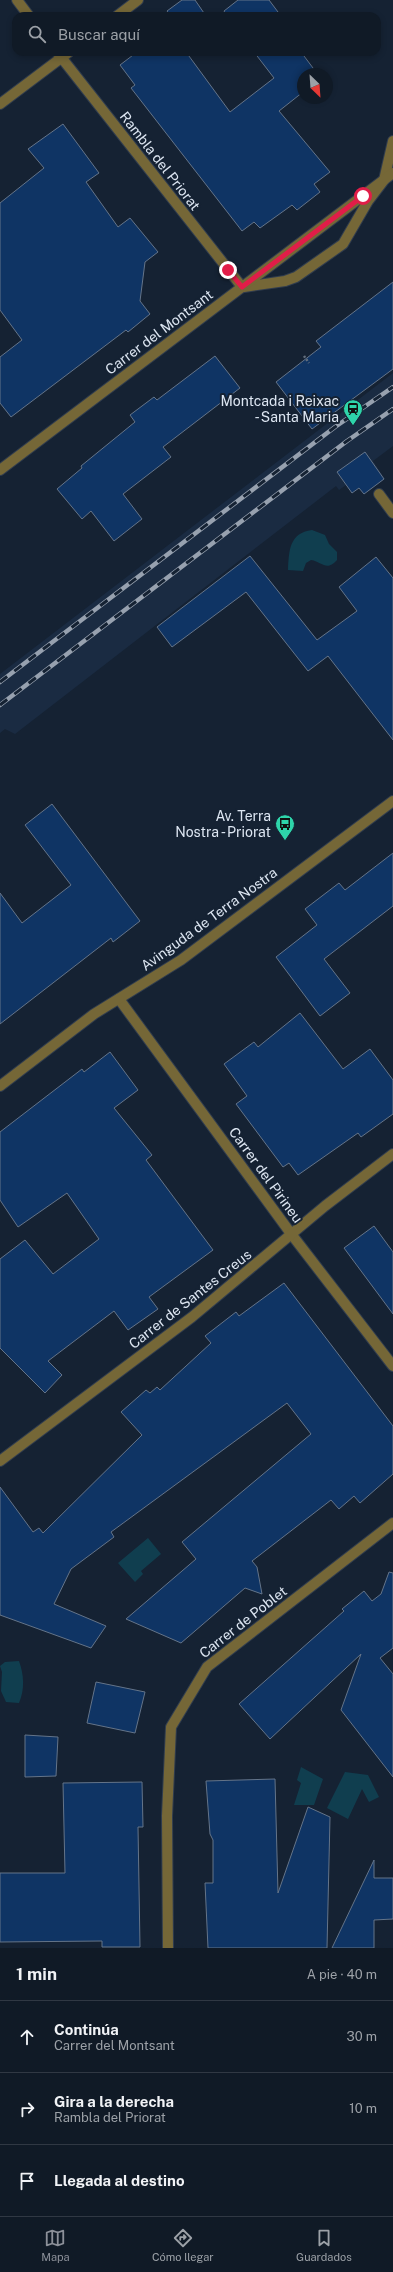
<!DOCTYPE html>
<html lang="es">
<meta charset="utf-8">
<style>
body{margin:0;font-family:"Public Sans",sans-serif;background:#1e2732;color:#f1f3f6}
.compass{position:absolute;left:297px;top:68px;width:36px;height:36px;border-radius:50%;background:#101a26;box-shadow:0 2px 6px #0003;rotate:155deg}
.stop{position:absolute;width:12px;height:12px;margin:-9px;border:3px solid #e11d48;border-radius:50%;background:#fff}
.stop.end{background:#e11d48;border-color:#fff;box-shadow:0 1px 4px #0008}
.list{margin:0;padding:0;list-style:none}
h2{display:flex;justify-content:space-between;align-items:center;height:52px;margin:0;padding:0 16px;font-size:17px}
h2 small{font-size:13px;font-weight:400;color:#9ca1a7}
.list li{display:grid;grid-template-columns:26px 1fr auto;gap:12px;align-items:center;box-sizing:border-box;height:72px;padding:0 16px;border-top:1px solid #303843}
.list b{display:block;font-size:15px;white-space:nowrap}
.list p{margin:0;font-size:13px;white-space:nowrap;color:#9ca1a7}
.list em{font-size:13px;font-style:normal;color:#9ca1a7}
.icon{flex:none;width:22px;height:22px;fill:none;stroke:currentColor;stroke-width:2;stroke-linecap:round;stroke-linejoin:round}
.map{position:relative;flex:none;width:393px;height:1948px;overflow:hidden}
.search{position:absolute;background:#101a26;box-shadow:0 2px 6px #0003;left:12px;right:12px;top:12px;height:44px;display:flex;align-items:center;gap:10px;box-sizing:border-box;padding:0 14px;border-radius:12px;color:#9ca1a7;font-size:15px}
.sheet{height:268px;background:#101a26}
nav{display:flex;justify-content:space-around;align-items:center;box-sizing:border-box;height:56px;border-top:1px solid #303843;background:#101a26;font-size:11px;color:#9ca1a7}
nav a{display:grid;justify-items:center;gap:2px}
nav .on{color:#8c9099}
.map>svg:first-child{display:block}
.built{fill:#1a2b42}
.water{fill:#103e4f}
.building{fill:#0f3464;stroke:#647489}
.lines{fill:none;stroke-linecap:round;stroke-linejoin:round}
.minor-casing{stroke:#313d4e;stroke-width:12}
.path{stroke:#64707f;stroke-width:2.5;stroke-dasharray:2 2;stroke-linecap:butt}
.minor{stroke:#756737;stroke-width:10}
.rail-casing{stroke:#97a1af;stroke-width:4.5}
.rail{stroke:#152233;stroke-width:3;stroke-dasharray:9;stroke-linecap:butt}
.route{stroke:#e11d48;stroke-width:5}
.labels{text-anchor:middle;stroke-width:4;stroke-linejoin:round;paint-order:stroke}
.street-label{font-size:14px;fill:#dde6f2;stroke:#152233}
.poi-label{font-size:14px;fill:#dde6f2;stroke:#152233;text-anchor:end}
</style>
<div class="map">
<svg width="393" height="1948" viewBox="0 0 393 1948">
<rect width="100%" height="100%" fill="#152233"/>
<polygon class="built" points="393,373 393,446 373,461 385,479 364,494 359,488 352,493 346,485 339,490 336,486 15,734 5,729 0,733 0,674"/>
<g class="water">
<path d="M312,530L325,535L329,544L337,552V560C326,572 323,562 311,560L306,563L303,571L288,570C289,551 289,533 312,530Z"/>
<polygon points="148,1538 161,1554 141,1571 143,1574 135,1582 118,1563"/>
<path d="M19,1661C24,1675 25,1689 19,1703L6,1702L1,1691L2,1672L0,1666L5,1662Z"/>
<polygon points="301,1767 323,1779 314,1805 294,1805 301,1783 297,1780"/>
<polygon points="345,1772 368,1775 379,1797 369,1802 362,1789 348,1819 327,1808"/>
</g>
<g class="building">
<polygon points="182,0 195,0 206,16 171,16 167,11"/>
<polygon points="238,0 269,0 281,16 227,16 224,11"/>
<polygon points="137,52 186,52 230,112 274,78 254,52 301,52 316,72 303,74 303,82 298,86 303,92 279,111 330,172 314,184 320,192 297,210 292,205 260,228 254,222 242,231 131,88 135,85 120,65"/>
<polygon points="63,124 99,173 86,182 118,227 130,218 158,252 145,262 140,301 150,314 128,332 126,330 11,417 0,403 0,357 22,340 0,310 0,203 44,168 28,149"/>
<polygon points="393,282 393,369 312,429 276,382 321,347 316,341"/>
<polygon points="215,356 240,388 163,447 171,457 123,494 142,519 114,541 91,511 82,519 57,489 82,468 81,466 135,422 130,415 154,397 157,400"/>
<polygon points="365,452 384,479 364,494 359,488 352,493 337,472"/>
<polygon points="250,556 317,640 357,611 339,587 376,557 393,578 393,740 328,656 308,671 246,592 172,647 157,627"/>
<polygon points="52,804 140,921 113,942 111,938 0,1024 0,893 22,923 71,885 25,825"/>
<polygon points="393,853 393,906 324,959 350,993 320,1016 276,957 317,925 305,909 339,883 345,890"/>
<polygon points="300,1013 343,1069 370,1049 393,1080 393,1114 361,1137 358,1133 298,1175 289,1163 283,1167 236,1104 247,1096 224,1064 254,1042 258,1047"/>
<polygon points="110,1052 138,1090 114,1108 152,1155 146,1160 213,1250 149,1297 158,1309 128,1330 114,1311 48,1361 62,1375 45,1393 0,1348 0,1259 25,1240 53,1274 99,1239 67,1193 18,1227 0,1200 0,1132 82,1069 84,1072"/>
<polygon points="374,1226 393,1252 393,1314 344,1248"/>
<polygon points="284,1283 393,1426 393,1474 360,1503 354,1496 339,1509 331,1500 252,1561 257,1567 262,1594 245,1588 181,1643 126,1619 196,1559 182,1542 311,1434 287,1403 111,1532 114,1537 71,1569 54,1604 106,1626 91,1648 0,1615 0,1487 33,1532 39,1528 43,1533 142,1435 121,1412 146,1390 150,1393 157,1387 160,1390 211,1343 205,1336 236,1312 239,1316"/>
<polygon points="389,1572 393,1573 393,1648 380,1658 393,1674 393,1777 341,1710 361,1654 270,1739 239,1704 344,1611 342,1609 364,1591 372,1601 381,1594"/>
<polygon points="96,1682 145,1692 135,1733 87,1723"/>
<polygon points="25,1735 58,1737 56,1776 25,1777"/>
<polygon points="275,1779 278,1893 308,1807 330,1817 327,1948 208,1948 205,1883 213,1883 213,1840 210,1834 206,1781"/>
<polygon points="142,1782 143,1827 138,1827 140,1947 102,1947 102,1941 0,1942 0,1873 65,1873 63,1783"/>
<polygon points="374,1860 374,1878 393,1878 393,1919 374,1920 374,1948 332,1948"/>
</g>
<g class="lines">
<g class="minor-casing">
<g id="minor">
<polyline points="17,0 29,16"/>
<polyline points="117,16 138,0"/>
<polyline points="57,52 242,287"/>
<polyline points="0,104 69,52"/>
<polyline points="244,287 285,281 296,277 343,244 368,201 384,180 393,141"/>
<polyline points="0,470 393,173"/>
<polyline points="379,494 393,513"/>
<polyline points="119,999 292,1235 393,1366"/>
<polyline points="0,1086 94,1014 181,960 393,801"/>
<polyline points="0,1461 192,1317 325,1206 393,1154"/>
<polyline points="168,1948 167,1816 171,1727 207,1667 393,1523"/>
</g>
</g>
<polyline class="path" points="304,356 309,363"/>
<use href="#minor" class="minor"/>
<g class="rail-casing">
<g id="rail">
<polyline points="0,682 335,427 393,387"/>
<polyline points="0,705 347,441 393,409"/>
</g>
</g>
<use href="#rail" class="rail"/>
</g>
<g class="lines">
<polyline class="route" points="228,270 242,287 363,196"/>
</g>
<defs>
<g id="station-pin" transform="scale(1)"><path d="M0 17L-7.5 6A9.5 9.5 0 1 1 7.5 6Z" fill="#2ed4aa" stroke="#152233"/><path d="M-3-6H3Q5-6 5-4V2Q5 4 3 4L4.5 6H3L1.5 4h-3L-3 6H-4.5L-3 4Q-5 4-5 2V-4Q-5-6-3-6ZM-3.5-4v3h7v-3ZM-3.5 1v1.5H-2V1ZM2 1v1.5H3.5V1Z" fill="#111"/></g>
<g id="bus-pin" transform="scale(1)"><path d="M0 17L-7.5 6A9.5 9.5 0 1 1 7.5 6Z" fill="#2ed4aa" stroke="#152233"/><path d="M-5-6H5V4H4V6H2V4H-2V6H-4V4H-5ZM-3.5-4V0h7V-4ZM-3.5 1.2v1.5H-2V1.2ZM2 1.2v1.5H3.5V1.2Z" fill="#111"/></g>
</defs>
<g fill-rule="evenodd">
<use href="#station-pin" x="353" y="409"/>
<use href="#bus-pin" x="285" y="824"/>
</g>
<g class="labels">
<g class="street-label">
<text transform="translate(160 161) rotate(52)" y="5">Rambla del Priorat</text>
<text transform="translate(159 332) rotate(-37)" y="5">Carrer del Montsant</text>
<text transform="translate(209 919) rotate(-36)" y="5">Avinguda de Terra Nostra</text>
<text transform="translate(266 1175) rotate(54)" y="5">Carrer del Pirineu</text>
<text transform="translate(190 1299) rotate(-38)" y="5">Carrer de Santes Creus</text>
<text transform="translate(243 1622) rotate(-38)" y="5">Carrer de Poblet</text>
</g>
<g class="poi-label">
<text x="339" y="406">Montcada i Reixac<tspan x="339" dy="16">- Santa Maria</tspan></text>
<text x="271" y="821">Av. Terra<tspan x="271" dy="16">Nostra - Priorat</tspan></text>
</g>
</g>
</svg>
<svg class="compass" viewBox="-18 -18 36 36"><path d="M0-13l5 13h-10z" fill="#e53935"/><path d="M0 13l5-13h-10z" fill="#9ca1a7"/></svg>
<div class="stop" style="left:363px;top:196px"></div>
<div class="stop end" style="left:228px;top:270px"></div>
<div class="search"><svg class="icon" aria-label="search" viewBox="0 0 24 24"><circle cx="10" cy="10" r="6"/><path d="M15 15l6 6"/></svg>Buscar aquí</div>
</div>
<section class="sheet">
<h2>1 min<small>A pie · 40 m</small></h2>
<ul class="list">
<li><svg class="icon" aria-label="ahead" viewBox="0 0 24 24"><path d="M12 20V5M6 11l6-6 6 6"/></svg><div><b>Continúa</b><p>Carrer del Montsant</p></div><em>30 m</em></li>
<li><svg class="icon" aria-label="right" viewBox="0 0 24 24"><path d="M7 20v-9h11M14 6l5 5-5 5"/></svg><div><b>Gira a la derecha</b><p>Rambla del Priorat</p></div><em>10 m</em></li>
<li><svg class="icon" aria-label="arrive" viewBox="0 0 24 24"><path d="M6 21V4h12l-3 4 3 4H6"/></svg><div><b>Llegada al destino</b></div></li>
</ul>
</section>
<nav>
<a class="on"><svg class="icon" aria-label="map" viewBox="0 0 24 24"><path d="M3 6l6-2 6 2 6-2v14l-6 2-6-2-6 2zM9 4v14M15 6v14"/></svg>Mapa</a>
<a><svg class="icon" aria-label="directions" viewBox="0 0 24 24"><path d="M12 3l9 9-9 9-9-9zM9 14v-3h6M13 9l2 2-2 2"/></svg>Cómo llegar</a>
<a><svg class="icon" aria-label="saved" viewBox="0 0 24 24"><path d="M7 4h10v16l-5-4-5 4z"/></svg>Guardados</a>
</nav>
